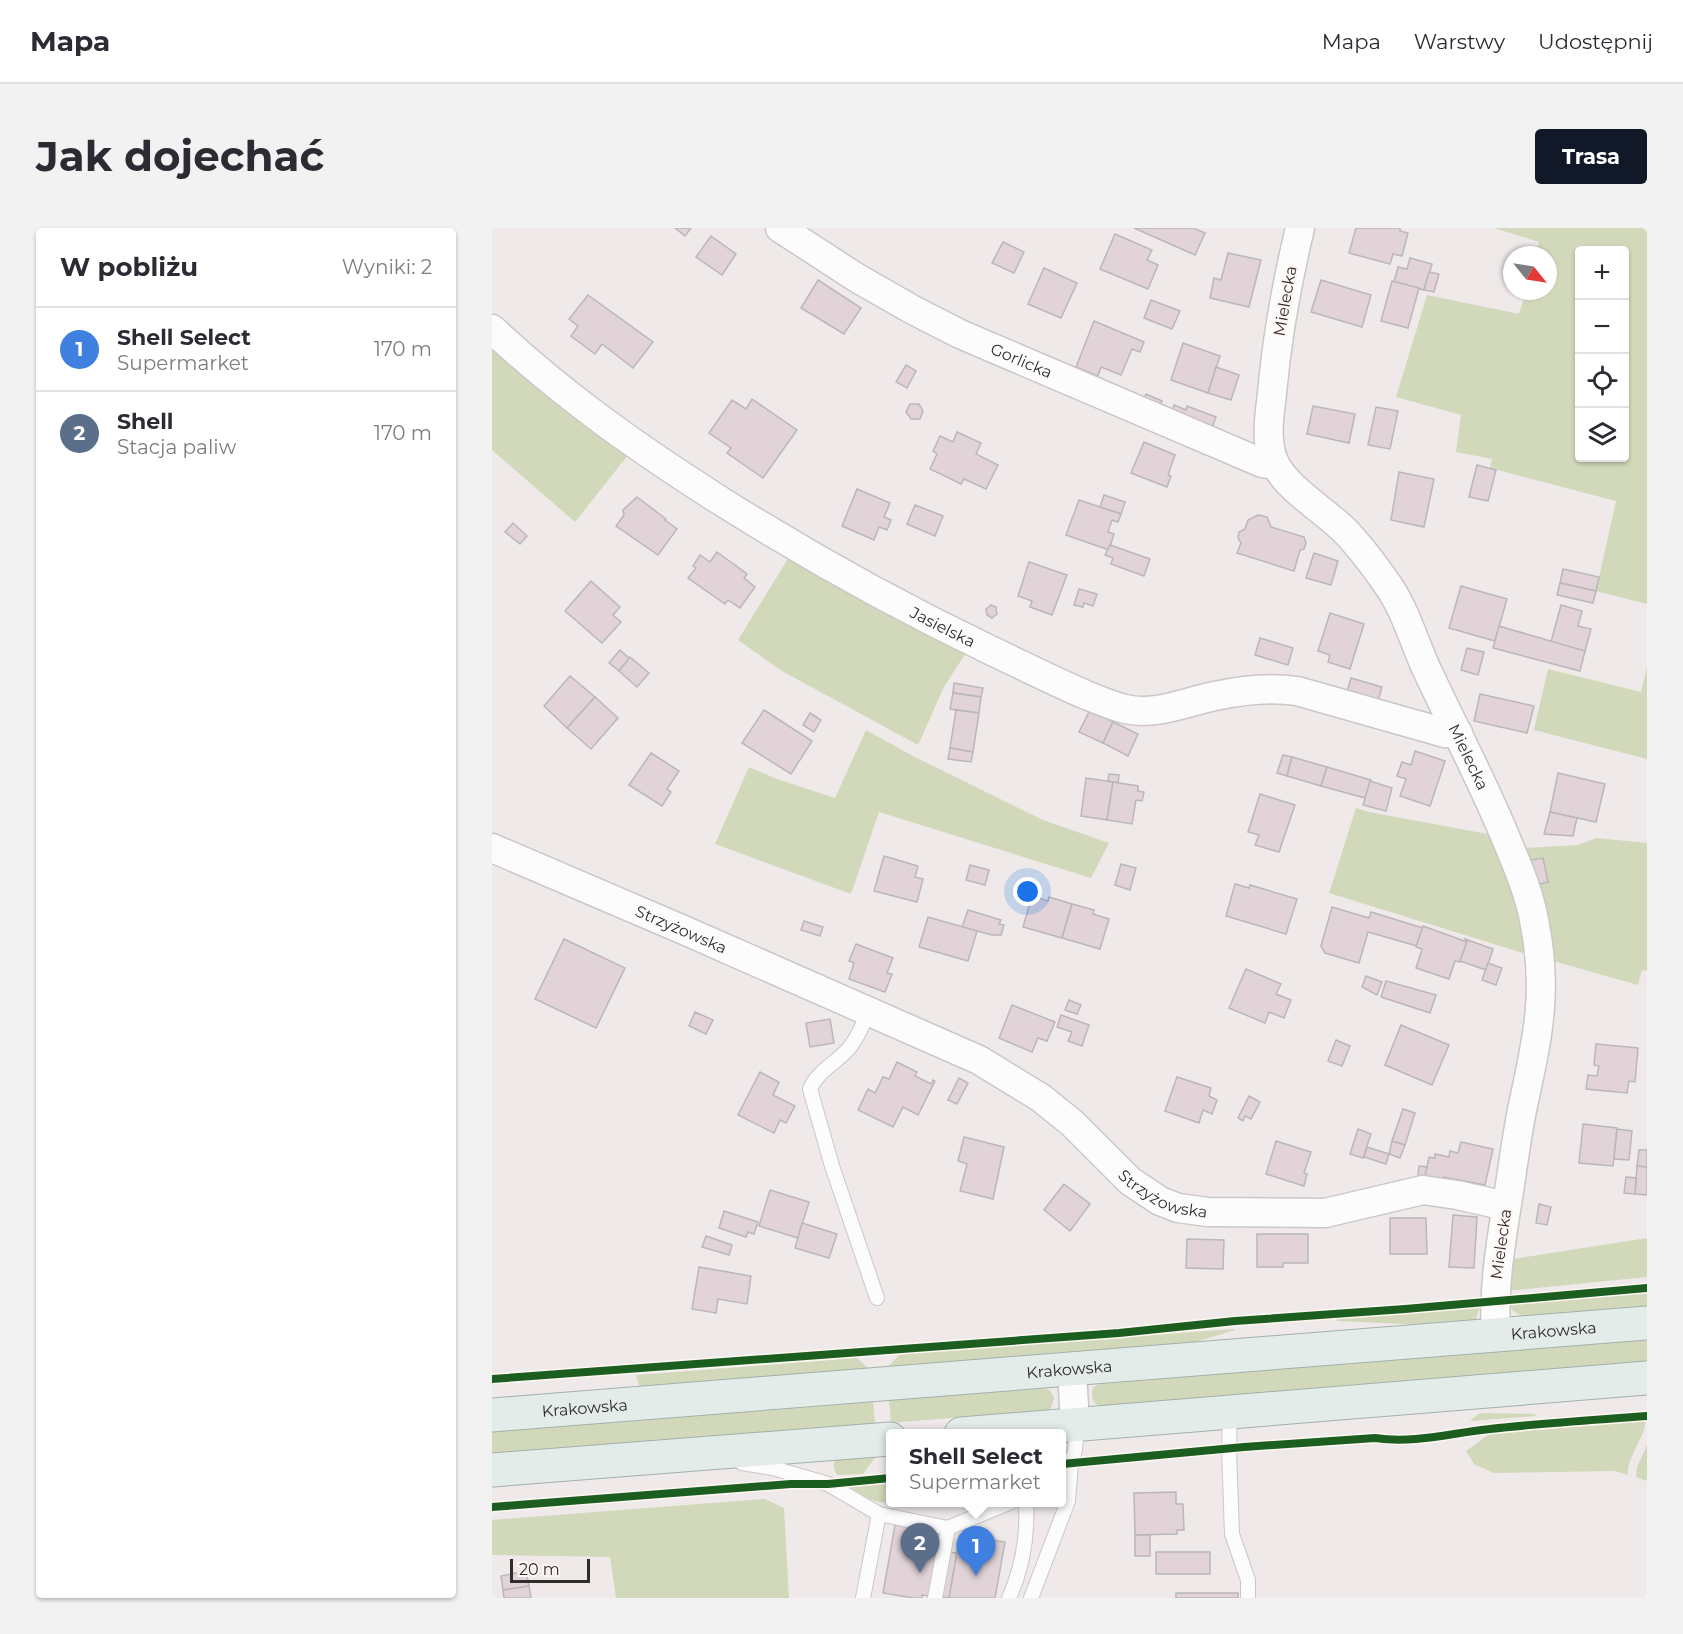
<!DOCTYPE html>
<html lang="pl">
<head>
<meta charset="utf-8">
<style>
	:root { --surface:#fff; --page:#f2f2f3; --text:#2b2b33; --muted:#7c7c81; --line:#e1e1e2; --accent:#111827 }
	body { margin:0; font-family:Montserrat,sans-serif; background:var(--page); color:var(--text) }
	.controls { position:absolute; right:18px; top:18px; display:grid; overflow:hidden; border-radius:6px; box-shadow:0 2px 4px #0004 }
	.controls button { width:54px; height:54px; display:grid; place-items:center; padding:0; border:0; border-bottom:2px solid var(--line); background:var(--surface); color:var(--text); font:30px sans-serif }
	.compass { position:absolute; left:1011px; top:18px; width:54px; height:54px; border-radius:50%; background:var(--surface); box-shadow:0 2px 4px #0004; rotate:120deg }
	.scale { position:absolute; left:18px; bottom:15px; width:80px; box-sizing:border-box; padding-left:6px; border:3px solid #302c2b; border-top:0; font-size:16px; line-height:21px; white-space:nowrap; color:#302c2b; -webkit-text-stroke:4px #fef7f4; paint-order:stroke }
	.you { position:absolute; left:536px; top:664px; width:21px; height:21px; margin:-15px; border:4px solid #fff; border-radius:50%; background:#1a73e8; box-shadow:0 0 0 9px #1a73e833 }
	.badge { display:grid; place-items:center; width:39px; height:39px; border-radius:50%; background:var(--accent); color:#fff; font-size:20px; font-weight:700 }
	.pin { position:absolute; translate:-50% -50px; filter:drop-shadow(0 2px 3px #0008) }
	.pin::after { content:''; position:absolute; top:32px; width:21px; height:18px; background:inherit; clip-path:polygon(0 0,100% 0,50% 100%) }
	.popup { position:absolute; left:394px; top:1201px; width:180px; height:78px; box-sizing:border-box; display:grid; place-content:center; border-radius:6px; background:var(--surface); filter:drop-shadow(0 2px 4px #0005); font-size:20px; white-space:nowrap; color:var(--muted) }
	.popup b { font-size:22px; color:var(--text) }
	.popup::after { content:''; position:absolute; left:50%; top:100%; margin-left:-12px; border:12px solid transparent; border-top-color:var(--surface) }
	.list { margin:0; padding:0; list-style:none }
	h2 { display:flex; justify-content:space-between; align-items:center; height:78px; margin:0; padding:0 24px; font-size:26px }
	h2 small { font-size:20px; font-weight:400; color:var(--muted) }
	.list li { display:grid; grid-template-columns:39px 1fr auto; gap:18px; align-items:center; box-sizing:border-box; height:84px; padding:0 24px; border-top:2px solid var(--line) }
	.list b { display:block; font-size:22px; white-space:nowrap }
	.list p { margin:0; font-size:20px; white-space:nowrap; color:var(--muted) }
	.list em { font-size:20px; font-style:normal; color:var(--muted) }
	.icon { flex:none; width:33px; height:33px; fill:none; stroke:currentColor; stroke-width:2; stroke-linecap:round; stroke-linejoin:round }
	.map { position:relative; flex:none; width:1155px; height:1370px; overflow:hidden; border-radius:6px }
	header { display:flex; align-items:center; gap:36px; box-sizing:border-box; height:84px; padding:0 30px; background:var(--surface); border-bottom:2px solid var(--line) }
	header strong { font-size:28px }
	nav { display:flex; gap:33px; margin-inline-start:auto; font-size:21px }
	.intro { display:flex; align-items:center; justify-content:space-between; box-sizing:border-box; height:144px; padding:0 36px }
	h1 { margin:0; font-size:42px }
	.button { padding:15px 27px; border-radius:6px; background:var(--accent); color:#fff; font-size:21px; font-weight:700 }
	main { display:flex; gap:36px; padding:0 36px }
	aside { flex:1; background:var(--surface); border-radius:6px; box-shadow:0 2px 4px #0004 }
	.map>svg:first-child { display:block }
	.green { fill:#d1d9ba; fill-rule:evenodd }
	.building { fill:#e1d3d8; stroke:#bbb7b8; stroke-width:1.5 }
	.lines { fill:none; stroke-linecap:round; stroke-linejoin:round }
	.service-casing { stroke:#cbc7c6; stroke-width:16 }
	.minor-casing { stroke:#cbc7c6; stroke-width:31 }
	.primary-casing { stroke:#a4b0ab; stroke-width:35 }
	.service { stroke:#fdfcfc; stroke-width:14 }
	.minor { stroke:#fdfcfc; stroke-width:28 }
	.primary { stroke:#e3ece8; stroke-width:33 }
	.cycleway-casing { stroke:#fef7f4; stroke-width:11 }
	.cycleway { stroke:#1b5e20; stroke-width:8 }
	.labels { text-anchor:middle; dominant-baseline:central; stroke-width:4.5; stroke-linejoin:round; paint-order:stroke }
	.street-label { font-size:16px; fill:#302c2b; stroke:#fef7f4 }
</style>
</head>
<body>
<header>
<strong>Mapa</strong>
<nav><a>Mapa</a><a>Warstwy</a><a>Udostępnij</a></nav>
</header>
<div class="intro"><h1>Jak dojechać</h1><a class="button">Trasa</a></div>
<main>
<aside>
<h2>W pobliżu<small>Wyniki: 2</small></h2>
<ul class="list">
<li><span class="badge" style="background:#3f7fe0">1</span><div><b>Shell Select</b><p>Supermarket</p></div><em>170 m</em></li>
<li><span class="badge" style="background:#5c6f8a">2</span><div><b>Shell</b><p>Stacja paliw</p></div><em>170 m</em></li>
</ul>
</aside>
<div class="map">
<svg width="1155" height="1370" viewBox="0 0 1155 1370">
	<rect width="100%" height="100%" fill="#efeae9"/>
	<!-- green -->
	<g class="green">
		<path d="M1002,0H1155V376L1104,363L1124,273L998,240L1000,231L964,224L969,187L904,169L935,67L1027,86L1034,63H1056V27H1044L1047,14ZM1088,22H1132V230H1088Z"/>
		<polygon points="0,109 140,222 83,294 0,222"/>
		<polygon points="300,324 477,420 452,459 426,517 290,443 246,412"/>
		<polygon points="1155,439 1155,531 1042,502 1056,441 1149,464"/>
		<polygon points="374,502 421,528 551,592 617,615 599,650 387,584 359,666 223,616 257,539 285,551 343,570"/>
		<polygon points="864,580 877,584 1001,607 1031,686 1037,727 837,665"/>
		<polygon points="1105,610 1155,615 1155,743 1150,742 1146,757 1061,733 1030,620 1086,617"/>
		<polygon points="1155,1010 1155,1049 1014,1063 1015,1032"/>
		<polygon points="1155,1065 1155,1079 1031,1089 1021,1083 1016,1076"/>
		<polygon points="988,1079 984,1091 978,1094 933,1097 845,1093 844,1091"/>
		<polygon points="742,1101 743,1102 697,1116 395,1140 408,1126"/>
		<path d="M1155,1110V1134L608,1179L602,1174C598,1167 599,1158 608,1156Z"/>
		<polygon points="365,1130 378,1142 148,1160 144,1147"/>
		<polygon points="550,1160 558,1162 562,1170 559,1180 556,1182 399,1195 397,1172"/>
		<polygon points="381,1174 383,1196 0,1226 0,1204"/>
		<polygon points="988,1185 1043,1186 1044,1188 978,1193"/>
		<path d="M1153,1193C1155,1207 1135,1227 1136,1247L1123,1243L1002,1245L982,1236L974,1223L996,1207L1001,1206Z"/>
		<polygon points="1155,1217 1155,1253 1144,1249 1145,1239"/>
		<polygon points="385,1227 371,1246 345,1247 342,1241 342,1234 346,1230"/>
		<path d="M398,1256V1274L463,1275C448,1279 399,1277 383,1273C374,1270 367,1265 359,1259Z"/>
		<polygon points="273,1271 292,1280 297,1370 124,1370 118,1329 0,1327 0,1292"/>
	</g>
	<!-- building -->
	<g class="building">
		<polygon points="183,0 199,0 193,8"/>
		<polygon points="642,0 701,0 713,5 703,27"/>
		<polygon points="864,0 908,0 908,3 916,5 910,28 901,26 898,36 857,25"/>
		<polygon points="623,6 660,22 655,32 666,37 656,61 608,41"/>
		<polygon points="219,8 244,26 230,47 204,29"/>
		<polygon points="511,14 532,24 522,45 500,35"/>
		<polygon points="736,25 769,32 757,79 718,70 722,50 729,52"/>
		<polygon points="918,30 940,36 932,62 902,54 906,39 915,41"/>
		<polygon points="552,40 585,55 569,90 536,76"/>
		<polygon points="937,44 947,46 942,64 932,62"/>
		<polygon points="326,52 369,80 352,106 309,80"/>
		<polygon points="829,52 879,67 870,99 819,84"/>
		<polygon points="900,53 927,60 916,100 889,93"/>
		<polygon points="96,67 161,114 141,140 110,116 103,126 79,108 86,98 77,91"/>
		<polygon points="659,72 688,83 680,101 652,90"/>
		<polygon points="602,93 652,114 648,124 640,121 629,147 609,139 606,148 584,139"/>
		<polygon points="691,115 728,128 716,165 679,152"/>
		<polygon points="414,137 424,143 415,160 404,154"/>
		<polygon points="724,139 747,147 739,172 716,165"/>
		<polygon points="654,166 670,173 666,184 649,177"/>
		<polygon points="260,171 305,202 271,250 235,225 239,220 217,205 240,172 254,181"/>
		<polygon points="418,176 427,176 431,183 428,191 419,191 414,184"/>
		<polygon points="682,177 694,182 695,178 724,189 718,205 678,190"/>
		<polygon points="821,178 863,186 857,215 815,206"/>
		<polygon points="884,179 906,183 898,221 876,217"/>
		<polygon points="465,204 489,215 484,226 506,237 494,261 472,251 469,256 438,241 445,226 441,223 448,208 461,214"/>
		<polygon points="652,214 683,227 676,247 679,248 675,259 639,245"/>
		<polygon points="985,237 1004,242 996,273 977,269"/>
		<polygon points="907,244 942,251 932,299 899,292"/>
		<polygon points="365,261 398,275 392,289 399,292 395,302 387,299 382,312 350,298"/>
		<polygon points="612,267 633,274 629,286 608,279"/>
		<polygon points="145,269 174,291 173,292 185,301 166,327 124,298 132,287 131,282"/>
		<polygon points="587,272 629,286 626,294 620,292 616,304 622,306 617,322 574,307"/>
		<polygon points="423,277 451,288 443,308 415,296"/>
		<polygon points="766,287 775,289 779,299 812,309 814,315 812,321 808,322 802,343 745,325 749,315 746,310 747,304 753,301 756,292"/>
		<polygon points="21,295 35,308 28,316 13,304"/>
		<polygon points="618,317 658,331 652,348 619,336 621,330 613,327"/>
		<polygon points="225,324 255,346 252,350 263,359 248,380 236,372 233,376 196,350 204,340 201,338 208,327 218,334"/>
		<polygon points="822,325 846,333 839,357 814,350"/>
		<polygon points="537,334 575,347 560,387 538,379 540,373 526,368"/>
		<polygon points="1071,341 1107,349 1104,363 1068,355"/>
		<polygon points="99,353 128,379 121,387 129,394 110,415 73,383"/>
		<polygon points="1068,355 1104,363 1101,375 1065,367"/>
		<polygon points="969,358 1015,371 1003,413 957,400"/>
		<polygon points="587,361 605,366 601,378 592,375 591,379 582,377"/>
		<polygon points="499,377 504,379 505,386 500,390 495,387 494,381"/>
		<polygon points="1069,377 1090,383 1086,398 1099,401 1093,423 1059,414"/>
		<polygon points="838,385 872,396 858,441 836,434 838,427 826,423"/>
		<polygon points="1007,398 1093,423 1088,443 1001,420"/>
		<polygon points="768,410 801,420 796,437 763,427"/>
		<polygon points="975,420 992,424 986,447 969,442"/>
		<polygon points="128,422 138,431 127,443 117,435"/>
		<polygon points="138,429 157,445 145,459 127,443"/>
		<polygon points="78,448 103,469 75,500 52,478"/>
		<polygon points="859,450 890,459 885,476 854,467"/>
		<polygon points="462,455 491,460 489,469 461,465"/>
		<polygon points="461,465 489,469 487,485 458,481"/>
		<polygon points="988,466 1042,478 1035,505 982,493"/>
		<polygon points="103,469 126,490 99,521 75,500"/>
		<polygon points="272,482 320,513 299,546 250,515"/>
		<polygon points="464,482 487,485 481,524 458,520"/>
		<polygon points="598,482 621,494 611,515 587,504"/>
		<polygon points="318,485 329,492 322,504 311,497"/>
		<polygon points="621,494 646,506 636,528 611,515"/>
		<polygon points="458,520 481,524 479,534 456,531"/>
		<polygon points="923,523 953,533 938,578 908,568 914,551 905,548 910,534 919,537"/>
		<polygon points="159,525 187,543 175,561 179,564 170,578 137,557"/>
		<polygon points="791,527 800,529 795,548 785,545"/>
		<polygon points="800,529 835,539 829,558 795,548"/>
		<polygon points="835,539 879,552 873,570 829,558"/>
		<polygon points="1066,545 1113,556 1104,594 1058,584"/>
		<polygon points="617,546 627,547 626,555 616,553"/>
		<polygon points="594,550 621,554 615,592 589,588"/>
		<polygon points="878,553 900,560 894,583 871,577"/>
		<polygon points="621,554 646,558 646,563 652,564 650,573 644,572 640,596 615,592"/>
		<polygon points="768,566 803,577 787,624 763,617 767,607 756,604"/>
		<polygon points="1058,584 1085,590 1081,608 1052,606"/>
		<polygon points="392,628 426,638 423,649 431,651 425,674 382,663"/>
		<polygon points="1051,630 1056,654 1045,657 1039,632"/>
		<polygon points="629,636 644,640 638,662 623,657"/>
		<polygon points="478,637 497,642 493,657 474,652"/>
		<polygon points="743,656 757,660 758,657 805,671 794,706 734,688"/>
		<polygon points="540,668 556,673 557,669 580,676 570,710 531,699"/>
		<polygon points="580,676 602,682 601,686 617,691 608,721 570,710"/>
		<polygon points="840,679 877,690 879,684 931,700 925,718 876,704 867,735 833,725 829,718"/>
		<polygon points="476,682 509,692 507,696 512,697 509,707 500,707 470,699"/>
		<polygon points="436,689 485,703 476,733 427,719"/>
		<polygon points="312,693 331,699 328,708 309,702"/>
		<polygon points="931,698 975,714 968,734 963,733 957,751 924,740 930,721 924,719"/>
		<polygon points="72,711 133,740 104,800 43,771"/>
		<polygon points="973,711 1001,721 994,742 968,733 975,714"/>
		<polygon points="364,716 401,730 395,745 400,746 393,764 357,751 362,735 357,733"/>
		<polygon points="996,735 1010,740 1004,757 990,752"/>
		<polygon points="754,741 789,756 784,766 799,772 792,790 777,784 773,795 737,780"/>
		<polygon points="874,748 890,754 885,767 870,759"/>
		<polygon points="894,753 944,767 938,785 889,769"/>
		<polygon points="577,772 589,777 585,786 573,782"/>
		<polygon points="520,777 563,794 555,813 546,810 540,824 507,810"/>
		<polygon points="203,784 221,792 214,806 197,798"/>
		<polygon points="569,787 597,797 590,818 576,813 580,804 565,799"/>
		<polygon points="338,791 342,815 318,819 314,795"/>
		<polygon points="909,797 957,817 940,857 893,837"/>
		<polygon points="844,812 858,818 850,838 836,833"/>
		<polygon points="1104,816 1146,820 1143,854 1137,853 1135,865 1094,861 1096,847 1105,848 1107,838 1102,837"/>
		<polygon points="405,834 425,844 423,848 439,856 441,852 443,853 426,887 411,879 401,899 366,882 376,861 383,865 391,849 397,851"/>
		<polygon points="268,844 287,854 281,867 303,878 294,895 288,892 282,905 246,887"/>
		<polygon points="685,849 719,860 717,868 725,872 720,886 711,882 707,895 673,883"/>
		<polygon points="467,850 476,855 465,876 456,872"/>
		<polygon points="757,868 768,874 759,891 753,888 751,893 746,890"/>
		<polygon points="911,881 923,885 913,917 900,913"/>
		<polygon points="1091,896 1125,900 1121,938 1087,935"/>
		<polygon points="866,901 879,906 871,930 858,926"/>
		<polygon points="1125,901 1140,903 1137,932 1122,931"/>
		<polygon points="472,909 512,919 501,971 468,963 475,936 466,933"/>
		<polygon points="784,913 819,924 812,945 815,946 812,958 774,946"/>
		<polygon points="900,913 913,917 908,930 897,926"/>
		<polygon points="969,914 1001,921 993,957 952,949 951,952 933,948 937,929 943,930 943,926 957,929 958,923 966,925"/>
		<polygon points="875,919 897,926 894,936 872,929"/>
		<polygon points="1147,922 1155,922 1155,939 1145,938"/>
		<polygon points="927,938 935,939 933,948 926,947"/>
		<polygon points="1145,938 1155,939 1155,967 1143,966"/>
		<polygon points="1134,949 1144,950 1143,966 1132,965"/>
		<polygon points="572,956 598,976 578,1003 552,982"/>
		<polygon points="278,962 317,974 306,1010 267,998"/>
		<polygon points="1047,976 1059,979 1055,997 1044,995"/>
		<polygon points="232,983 266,994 262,1006 256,1004 254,1009 227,1000"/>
		<polygon points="961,987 985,989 982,1040 957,1039"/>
		<polygon points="898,990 934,990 935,1026 898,1026"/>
		<polygon points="310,995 345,1006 337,1030 303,1020"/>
		<polygon points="765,1006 816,1006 816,1035 791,1035 791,1039 765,1039"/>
		<polygon points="214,1008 240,1017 237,1027 210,1019"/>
		<polygon points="695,1011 732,1012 731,1041 694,1040"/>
		<polygon points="207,1039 259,1048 255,1076 226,1071 224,1085 200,1081"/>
		<polygon points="684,1264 684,1276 691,1276 692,1302 685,1302 685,1306 643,1307 642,1265"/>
		<polygon points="405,1286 443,1293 439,1321 465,1325 457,1370 430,1367 430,1370 421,1370 391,1365"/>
		<polygon points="468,1307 513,1314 503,1370 457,1370"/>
		<rect x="643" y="1307" width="15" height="21"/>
		<rect x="664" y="1324" width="54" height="22"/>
		<polygon points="34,1343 37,1358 11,1362 9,1348"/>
		<polygon points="37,1358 39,1370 12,1370 11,1362"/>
		<rect x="684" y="1365" width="62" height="5"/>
	</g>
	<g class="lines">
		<defs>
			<g id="service">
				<path d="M376,785C371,796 366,809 358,819C346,834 325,843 318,861L340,938L385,1070"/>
				<polyline points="738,1185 737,1221 740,1306 756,1352 756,1370"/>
				<polyline points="250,1235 281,1240 336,1256 387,1286 456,1300 519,1274"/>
				<path d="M573,1240C586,1229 584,1212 583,1196"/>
				<polyline points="371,1370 387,1286"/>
				<polyline points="443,1370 456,1300"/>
				<path d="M517,1370C531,1339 536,1308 534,1274"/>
				<polyline points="539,1370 576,1273 579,1235"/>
			</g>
			<g id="minor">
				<path id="s1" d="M288,0L365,50L421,82L468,106L770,235L783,237"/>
				<path id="s2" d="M808,0C795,54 785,110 780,165C778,185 774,205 779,225C786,256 830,280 852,302C867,317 881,336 893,353C912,378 921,411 934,440C961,498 991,554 1015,613C1026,639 1037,665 1042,692C1057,765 1045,812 1030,882C1024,913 1020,945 1015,976C1008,1020 1001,1062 1004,1107"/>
				<path id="s3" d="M0,101C71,168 150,223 232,275C318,329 406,378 498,422C530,437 561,453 594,467C607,472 620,478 633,481C664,488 693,474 723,468C750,462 778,459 805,463L953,505H966"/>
				<path id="s4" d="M0,620L194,703L487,832L549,870L580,895L638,953L668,973L686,980L716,984L833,985L931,962L965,967L1014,978"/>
				<polyline points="580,1142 583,1196"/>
			</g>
			<g id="primary">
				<path id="s5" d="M0,1187L1155,1095"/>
				<polyline points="469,1206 1155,1150"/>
				<polyline points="0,1242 398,1211"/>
			</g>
		</defs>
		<!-- service casing -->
		<use href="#service" class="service-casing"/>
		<!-- minor casing -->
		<use href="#minor" class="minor-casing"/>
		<!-- primary casing -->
		<use href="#primary" class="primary-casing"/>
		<!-- service -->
		<use href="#service" class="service"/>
		<!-- minor -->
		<use href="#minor" class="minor"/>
		<!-- primary -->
		<use href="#primary" class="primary"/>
		<defs>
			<g id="cycleway">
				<polyline points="0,1151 627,1105 743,1093 913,1081 1155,1060"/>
				<path d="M570,1236L752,1219L883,1210C922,1216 959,1205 998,1201C1050,1195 1103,1192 1155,1188"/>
				<polyline points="0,1279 299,1256 336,1256 398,1250"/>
			</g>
		</defs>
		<!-- cycleway casing -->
		<use href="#cycleway" class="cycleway-casing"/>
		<!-- cycleway -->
		<use href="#cycleway" class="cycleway"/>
	</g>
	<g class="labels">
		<!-- street labels -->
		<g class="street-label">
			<text transform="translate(793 73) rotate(-80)">Mielecka</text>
			<text stroke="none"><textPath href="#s1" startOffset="276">Gorlicka</textPath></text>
			<text stroke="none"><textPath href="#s3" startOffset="542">Jasielska</textPath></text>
			<text stroke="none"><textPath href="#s2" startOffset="596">Mielecka</textPath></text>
			<text stroke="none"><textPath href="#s4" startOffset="206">Strzyżowska</textPath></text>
			<text stroke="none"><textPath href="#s4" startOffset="762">Strzyżowska</textPath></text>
			<text transform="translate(1009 1016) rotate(-82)">Mielecka</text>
			<text stroke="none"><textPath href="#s5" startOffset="1065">Krakowska</textPath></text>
			<text stroke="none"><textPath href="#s5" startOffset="579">Krakowska</textPath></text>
			<text stroke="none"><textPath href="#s5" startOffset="93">Krakowska</textPath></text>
		</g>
	</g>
</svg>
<div class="controls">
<button>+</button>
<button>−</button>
<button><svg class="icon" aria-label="locate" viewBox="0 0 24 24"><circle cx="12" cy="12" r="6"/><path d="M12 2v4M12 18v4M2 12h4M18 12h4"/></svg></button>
<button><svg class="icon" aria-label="layers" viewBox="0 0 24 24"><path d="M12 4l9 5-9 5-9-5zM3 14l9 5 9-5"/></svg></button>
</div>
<svg class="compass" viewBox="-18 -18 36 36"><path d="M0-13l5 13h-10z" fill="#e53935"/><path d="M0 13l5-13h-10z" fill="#7c7c81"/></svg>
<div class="scale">20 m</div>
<div class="you"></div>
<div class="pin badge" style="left:484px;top:1348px;background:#3f7fe0">1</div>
<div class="popup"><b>Shell Select</b>Supermarket</div>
<div class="pin badge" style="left:428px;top:1345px;background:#5c6f8a">2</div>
</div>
</main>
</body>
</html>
